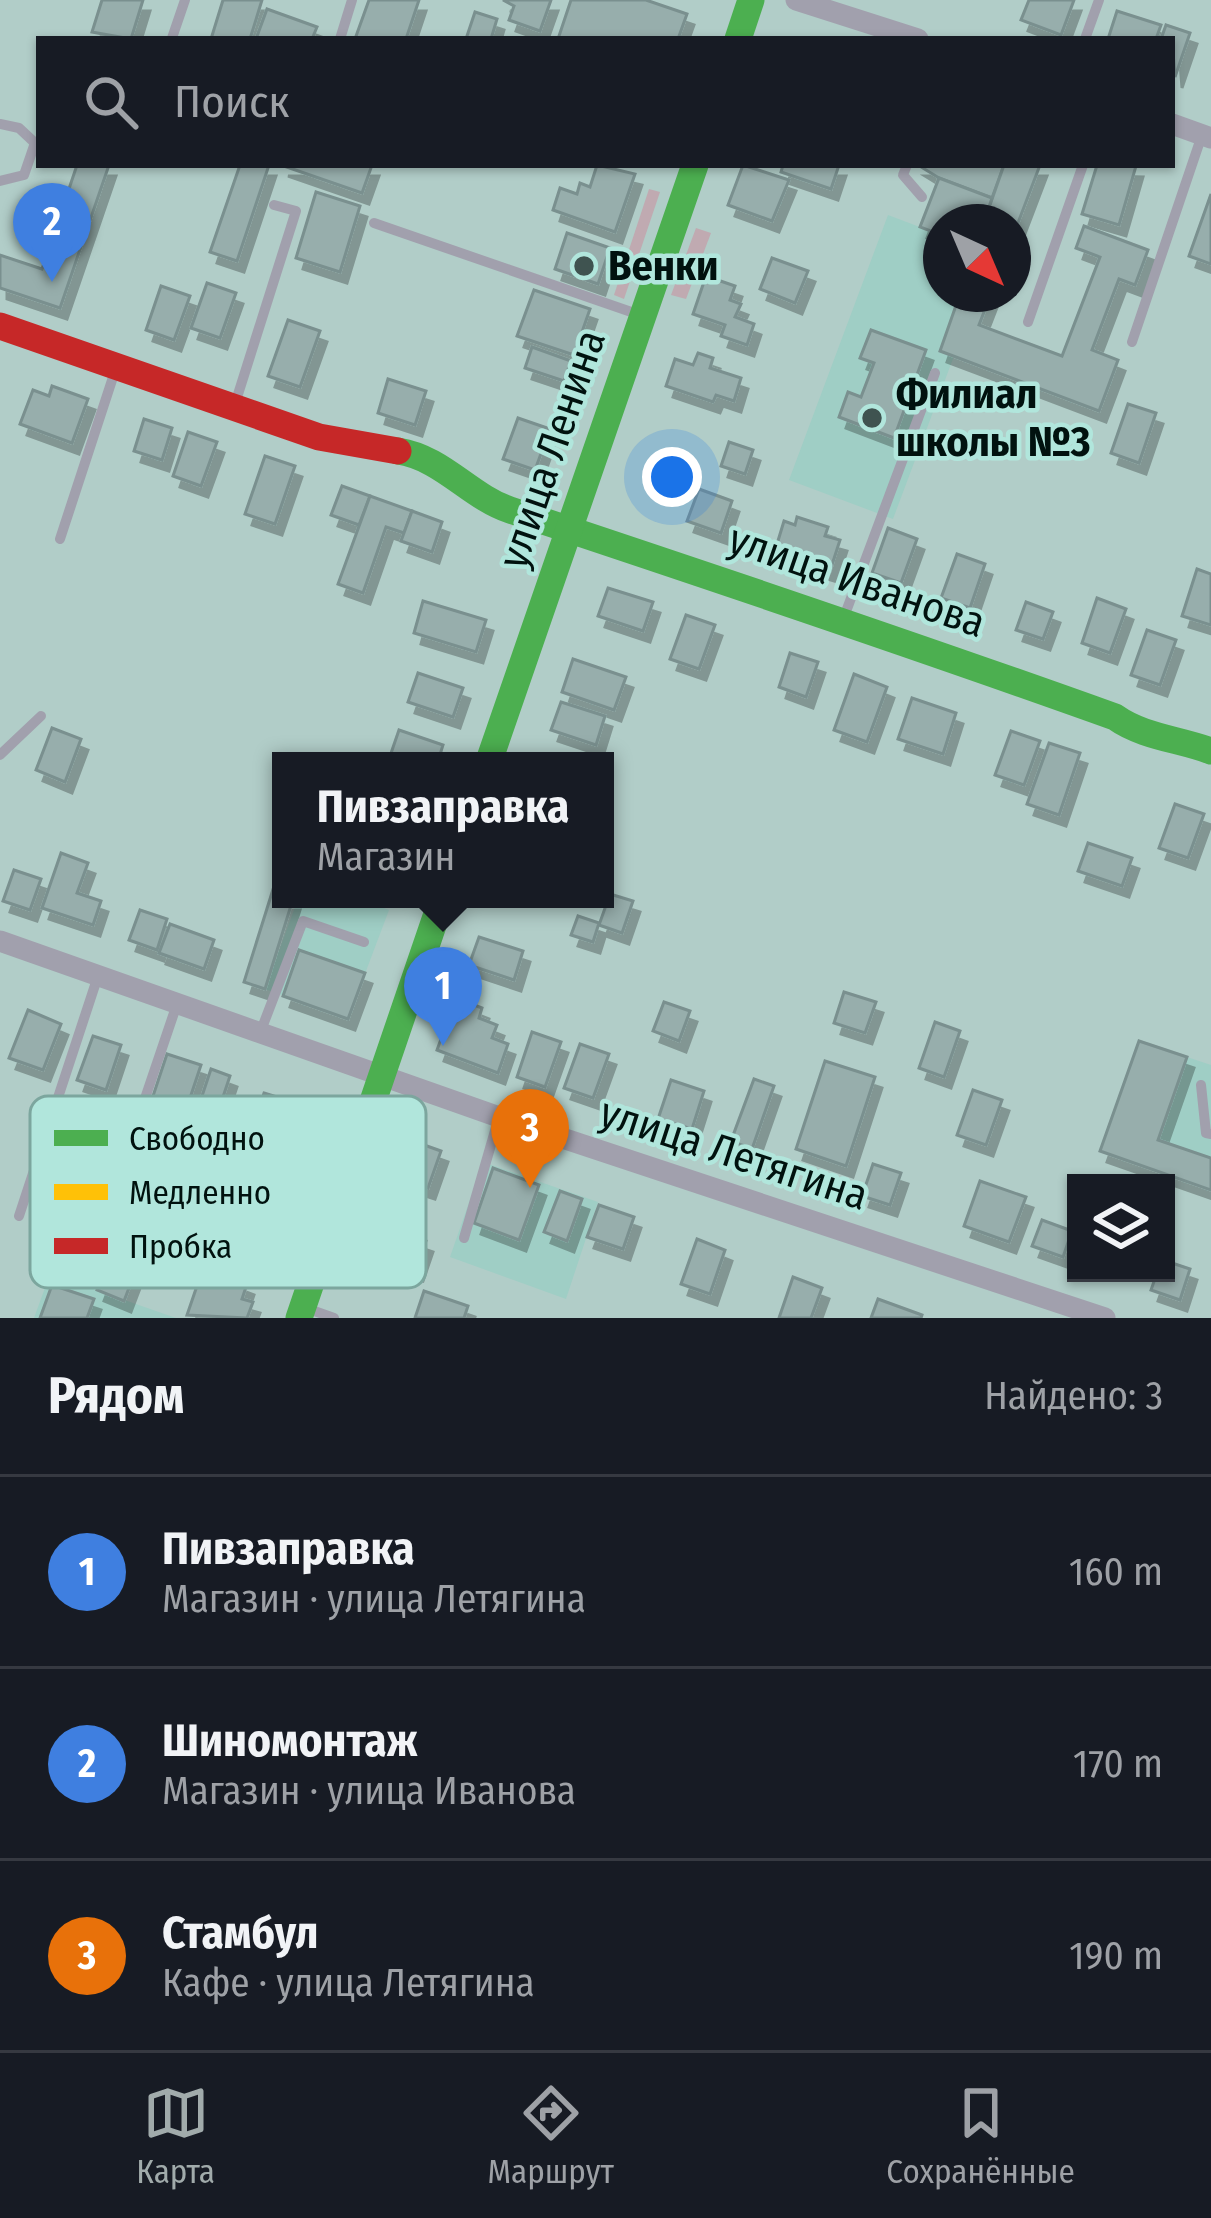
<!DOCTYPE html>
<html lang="ru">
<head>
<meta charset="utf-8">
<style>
	:root { --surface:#171b24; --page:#20242c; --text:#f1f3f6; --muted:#9ea1a6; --line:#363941; --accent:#a1abab }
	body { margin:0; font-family:"Fira Sans Condensed",sans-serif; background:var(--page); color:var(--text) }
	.controls { position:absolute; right:36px; bottom:36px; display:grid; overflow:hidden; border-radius:0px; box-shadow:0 3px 9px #0004 }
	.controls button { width:108px; height:108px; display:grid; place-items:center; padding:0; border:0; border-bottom:3px solid var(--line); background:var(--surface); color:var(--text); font:60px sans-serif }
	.compass { position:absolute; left:923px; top:204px; width:108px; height:108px; border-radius:50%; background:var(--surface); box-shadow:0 3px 9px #0004; rotate:136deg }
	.you { position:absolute; left:672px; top:477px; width:42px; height:42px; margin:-30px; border:9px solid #fff; border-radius:50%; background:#1a73e8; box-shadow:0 0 0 18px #1a73e833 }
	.badge { display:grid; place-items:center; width:78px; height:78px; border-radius:50%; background:var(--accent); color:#fff; font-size:39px; font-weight:700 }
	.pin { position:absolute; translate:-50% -99px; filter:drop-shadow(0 3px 6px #0008) }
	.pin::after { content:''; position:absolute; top:63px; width:42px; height:36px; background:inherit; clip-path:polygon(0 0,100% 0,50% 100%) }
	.popup { position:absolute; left:272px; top:752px; width:342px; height:156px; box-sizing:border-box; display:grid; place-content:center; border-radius:0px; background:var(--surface); filter:drop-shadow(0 3px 9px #0005); font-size:39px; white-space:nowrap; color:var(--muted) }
	.popup b { font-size:45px; color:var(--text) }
	.popup::after { content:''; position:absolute; left:50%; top:100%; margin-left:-24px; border:24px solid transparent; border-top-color:var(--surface) }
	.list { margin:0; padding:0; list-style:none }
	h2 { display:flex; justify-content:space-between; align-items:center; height:156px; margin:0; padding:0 48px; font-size:51px }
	h2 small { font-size:39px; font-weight:400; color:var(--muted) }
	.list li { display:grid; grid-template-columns:78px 1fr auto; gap:36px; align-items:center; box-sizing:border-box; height:192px; padding:0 48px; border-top:3px solid var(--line) }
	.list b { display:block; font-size:45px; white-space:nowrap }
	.list p { margin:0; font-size:39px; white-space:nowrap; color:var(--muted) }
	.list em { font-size:39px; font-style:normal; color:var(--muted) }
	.icon { flex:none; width:66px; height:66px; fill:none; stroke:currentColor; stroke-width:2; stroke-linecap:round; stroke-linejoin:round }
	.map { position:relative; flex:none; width:1211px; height:1318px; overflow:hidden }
	.search { position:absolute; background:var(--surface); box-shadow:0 3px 9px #0004; left:36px; right:36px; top:36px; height:132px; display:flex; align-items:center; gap:30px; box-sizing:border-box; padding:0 42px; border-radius:0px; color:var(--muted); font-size:45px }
	.sheet { height:732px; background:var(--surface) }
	nav { display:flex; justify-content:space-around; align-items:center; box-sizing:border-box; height:168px; border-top:3px solid var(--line); background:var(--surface); font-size:33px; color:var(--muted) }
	nav a { display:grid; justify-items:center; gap:6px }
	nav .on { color:var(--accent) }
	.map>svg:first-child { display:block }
	.built { fill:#9fcec5 }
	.green { fill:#c0aab1 }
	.building { fill:#97aeac; stroke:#7a908f; stroke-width:3; filter:url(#shadow) }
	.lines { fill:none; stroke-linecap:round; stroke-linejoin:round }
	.lane { stroke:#a1a0ad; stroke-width:10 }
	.street { stroke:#a1a0ad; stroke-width:21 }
	.fast { stroke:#4caf50; stroke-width:27 }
	.jam { stroke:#c62828; stroke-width:27 }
	.poi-dot { fill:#3f5350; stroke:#b1e6dc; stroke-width:4.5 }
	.labels { text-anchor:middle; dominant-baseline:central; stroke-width:9; stroke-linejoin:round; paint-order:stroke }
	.poi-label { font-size:42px; font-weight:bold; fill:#01120f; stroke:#b1e6dc; text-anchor:start }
	.street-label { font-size:42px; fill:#01120f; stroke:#b1e6dc }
	.key { fill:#b1e6dc; stroke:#7ca69e; stroke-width:3 }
	.key-label { font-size:33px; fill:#01120f }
</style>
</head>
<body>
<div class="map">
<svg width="1211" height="1318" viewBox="0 0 1211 1318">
	<defs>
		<filter id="shadow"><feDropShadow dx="7" dy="11" stdDeviation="0" flood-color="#0004"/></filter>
	</defs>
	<rect width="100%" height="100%" fill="#b1cdc8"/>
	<!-- built -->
	<g class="built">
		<polygon points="888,215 941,235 941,294 960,294 941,351 954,356 893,519 789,480"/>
		<polygon points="298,899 359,899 389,910 348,1019 265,989"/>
		<polygon points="1139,1041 1211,1065 1211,1190 1100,1151"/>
		<polygon points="483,1162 598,1202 566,1299 450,1257"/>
		<polygon points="50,1274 176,1318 34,1318"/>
	</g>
	<!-- green -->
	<g class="green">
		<polygon points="649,189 660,192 624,299 614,295"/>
		<polygon points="696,228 711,233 686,299 671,295"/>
	</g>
	<!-- building -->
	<g class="building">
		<polygon points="102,0 143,0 131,39 92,32"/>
		<polygon points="223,0 262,0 250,39 211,39"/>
		<polygon points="369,0 419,0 406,39 355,39"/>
		<polygon points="503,0 551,0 540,31 509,20 514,6"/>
		<polygon points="571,0 646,0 687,14 678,39 558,39"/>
		<polygon points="1029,0 1074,0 1061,35 1021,20"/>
		<polygon points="267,9 317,27 312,39 256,39"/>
		<polygon points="1117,11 1161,25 1156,39 1108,39"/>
		<polygon points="475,12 497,19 491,39 466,39"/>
		<polygon points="1166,25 1190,33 1175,77 1172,39 1161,39"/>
		<polygon points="77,165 109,165 60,308 0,288 0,255 42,269"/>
		<polygon points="240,165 269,165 237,261 210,252"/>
		<polygon points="281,165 372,165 362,193"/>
		<polygon points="597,165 635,174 615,232 553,210 560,188 577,194 580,183 590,187"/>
		<polygon points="743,165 789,180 772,221 728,205"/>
		<polygon points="783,165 839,165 831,189 781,172"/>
		<polygon points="918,165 1004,165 992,198 939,178"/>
		<polygon points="1004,165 1040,165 1013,236 1013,222 984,222"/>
		<polygon points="1097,165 1136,166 1119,225 1082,214"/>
		<polygon points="939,178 992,198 984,222 941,222 941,235 920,227"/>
		<polygon points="316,192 360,206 340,272 296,258"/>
		<polygon points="1211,194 1211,264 1189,256"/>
		<polygon points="1084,226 1148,250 1135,285 1119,279 1092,350 1118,360 1099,411 940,351 960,294 991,294 979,325 1062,356 1100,257 1076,248"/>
		<polygon points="567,233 610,248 598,284 555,269"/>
		<polygon points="772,258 808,271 795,303 760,289"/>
		<polygon points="706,276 735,286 730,300 741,304 735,317 754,324 747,345 721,336 725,325 693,314"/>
		<polygon points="207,283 236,293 220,338 191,328"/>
		<polygon points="161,286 190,296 174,340 146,330"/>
		<polygon points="534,290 590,309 574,355 517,336"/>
		<polygon points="288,320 320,331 300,387 268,376"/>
		<polygon points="871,330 926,350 894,438 839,417 848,392 861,397 874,363 860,358"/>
		<polygon points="532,347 571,361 564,381 525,368"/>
		<polygon points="698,353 713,358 710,368 741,378 734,401 716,395 713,402 666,386 675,359 693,365"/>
		<polygon points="388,379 426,391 415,425 378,413"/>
		<polygon points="52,386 88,399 72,443 20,424 33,390 49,396"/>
		<polygon points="1128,404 1156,413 1139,463 1111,453"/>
		<polygon points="518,418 550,429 535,470 503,459"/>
		<polygon points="144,419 172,428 162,460 134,451"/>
		<polygon points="188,432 217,442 201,486 173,476"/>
		<polygon points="729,442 753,450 745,474 721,466"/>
		<polygon points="265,456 295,466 275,524 245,514"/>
		<polygon points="342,486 370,496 359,525 331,515"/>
		<polygon points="699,489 732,501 721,533 687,521"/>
		<polygon points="370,496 412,511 404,533 386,527 363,593 338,584"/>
		<polygon points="412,511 442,522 432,552 401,541"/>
		<polygon points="797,517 828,527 825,536 840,540 830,571 774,554 784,521 795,525"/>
		<polygon points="888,528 917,539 901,583 872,573"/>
		<polygon points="957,554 985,564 970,608 941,598"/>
		<polygon points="1197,569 1211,574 1211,625 1182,616"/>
		<polygon points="608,588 653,602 643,631 598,616"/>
		<polygon points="1097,598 1126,609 1110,653 1082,643"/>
		<polygon points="423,601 486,620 476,652 414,633"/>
		<polygon points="1026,602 1053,612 1043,639 1016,630"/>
		<polygon points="686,615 715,625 699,669 670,659"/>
		<polygon points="1147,630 1176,640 1160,685 1131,675"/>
		<polygon points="790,653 818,662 806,697 779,687"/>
		<polygon points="573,659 626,677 614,710 562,692"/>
		<polygon points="418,673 463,688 453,717 408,702"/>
		<polygon points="854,674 887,687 867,742 834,730"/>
		<polygon points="912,698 956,713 943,754 898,739"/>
		<polygon points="561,702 605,716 596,745 551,730"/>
		<polygon points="52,728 81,739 65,782 36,770"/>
		<polygon points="399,730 443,745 438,761 389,759"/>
		<polygon points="1011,731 1040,741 1024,785 995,775"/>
		<polygon points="1049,743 1080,753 1059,815 1027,804"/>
		<polygon points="1175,804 1204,814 1188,858 1159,848"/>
		<polygon points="1088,843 1132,858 1122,886 1078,871"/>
		<polygon points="61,853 88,863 77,893 101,901 93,925 42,908"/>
		<polygon points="14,870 41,879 30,910 3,901"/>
		<polygon points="275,883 281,885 281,899 293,899 265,989 244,982"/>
		<polygon points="610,894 633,901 622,933 599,925"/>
		<polygon points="140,910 167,919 157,950 129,940"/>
		<polygon points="578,916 599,923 593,942 571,935"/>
		<polygon points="170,924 214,940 204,969 159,953"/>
		<polygon points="479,937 523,951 514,980 469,965"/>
		<polygon points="299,950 365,973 348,1019 283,996"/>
		<polygon points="844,992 876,1002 865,1033 834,1023"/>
		<polygon points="456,998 482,1008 479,1018 497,1025 492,1038 508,1044 498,1073 437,1050"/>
		<polygon points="664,1002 690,1011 679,1041 653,1031"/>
		<polygon points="28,1010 61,1024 43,1070 9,1058"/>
		<polygon points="935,1022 960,1031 944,1077 919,1068"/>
		<polygon points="532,1032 561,1042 545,1087 517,1077"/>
		<polygon points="93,1036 121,1045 106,1090 77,1080"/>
		<polygon points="1139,1041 1187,1057 1158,1140 1211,1158 1211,1190 1100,1151"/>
		<polygon points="580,1044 609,1054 593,1098 564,1088"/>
		<polygon points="167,1054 201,1065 187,1107 153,1096"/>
		<polygon points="825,1061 875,1077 846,1166 796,1149"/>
		<polygon points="211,1069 230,1076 220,1106 201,1099"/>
		<polygon points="754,1079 774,1086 752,1149 731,1141"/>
		<polygon points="671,1080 704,1091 692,1129 658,1119"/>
		<polygon points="973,1090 1002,1100 986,1145 957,1135"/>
		<polygon points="264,1093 316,1109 301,1155 249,1139"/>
		<polygon points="103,1129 157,1147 148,1174 94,1157"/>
		<polygon points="410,1140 441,1151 428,1188 397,1178"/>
		<polygon points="873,1164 901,1173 890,1205 862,1196"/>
		<polygon points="493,1168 539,1185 519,1240 474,1223"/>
		<polygon points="241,1176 289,1193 276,1229 228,1212"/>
		<polygon points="980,1181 1026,1197 1009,1242 964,1226"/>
		<polygon points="560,1191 582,1199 567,1241 544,1232"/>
		<polygon points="599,1205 634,1217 623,1249 587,1237"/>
		<polygon points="1042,1220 1072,1231 1063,1257 1032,1246"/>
		<polygon points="381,1226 426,1241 416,1270 371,1255"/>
		<polygon points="697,1239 725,1250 710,1294 681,1284"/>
		<polygon points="113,1249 140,1259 124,1301 97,1290"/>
		<polygon points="1166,1261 1190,1269 1180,1300 1151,1290 1157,1273 1166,1273"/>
		<polygon points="215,1272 247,1284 242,1299 253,1302 247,1318 187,1315 198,1283 210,1287"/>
		<polygon points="793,1277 822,1288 811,1318 779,1318"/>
		<polygon points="52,1285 94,1299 87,1318 40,1318"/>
		<polygon points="424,1291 468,1306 464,1318 415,1318"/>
		<polygon points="878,1299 922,1315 921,1318 871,1318"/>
	</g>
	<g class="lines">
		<!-- lane -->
		<g class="lane">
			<polyline points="172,38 185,0"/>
			<polyline points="340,39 352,0"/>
			<polyline points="1085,39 1099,0"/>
			<polyline points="0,124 19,128 35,143 24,175 0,181"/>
			<polyline points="907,165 903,175 922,197"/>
			<polyline points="374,223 640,315"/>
			<polyline points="1028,322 1083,165"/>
			<polyline points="1132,342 1202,135"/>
			<polyline points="234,407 296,211 274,205"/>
			<polyline points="60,539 115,371"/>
			<polyline points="844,617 935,373"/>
			<polyline points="0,755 41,716"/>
			<polyline points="260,1033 303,921 364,942"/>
			<polyline points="1201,1085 1206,1133 1211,1134"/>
			<polyline points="176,1133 138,1119 177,1004"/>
			<polyline points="352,1174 389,1187"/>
			<polyline points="19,1216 98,976"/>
			<polyline points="464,1238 499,1117"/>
			<polyline points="303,1307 334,1318"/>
		</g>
		<!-- street -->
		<g class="street">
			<polyline points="796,0 918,39"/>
			<polyline points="1172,124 1211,138"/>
			<polyline points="0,941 499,1117 1105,1318"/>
		</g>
		<!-- fast -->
		<g class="fast">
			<polyline points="738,39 751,0"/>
			<path d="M398,451C443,458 469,496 510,510C712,577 914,645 1115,717C1143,737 1179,739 1211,751"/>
			<polyline points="489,761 695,165"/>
			<polyline points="299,1318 442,899"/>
		</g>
		<!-- jam -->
		<polyline class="jam" points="0,326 319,437 398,451"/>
	</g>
	<!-- markers -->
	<g class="poi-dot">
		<circle cx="584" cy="266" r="12"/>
		<circle cx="872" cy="418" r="12"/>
	</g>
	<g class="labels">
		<!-- poi labels -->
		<g class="poi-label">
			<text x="608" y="266">Венки</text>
			<text x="896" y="394">Филиал<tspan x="896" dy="48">школы №3</tspan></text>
		</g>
		<!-- street labels -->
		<g class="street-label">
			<text transform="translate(552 449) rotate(-71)">улица Ленина</text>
			<text transform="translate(857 581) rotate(19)">улица Иванова</text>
			<text transform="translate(734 1154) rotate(18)">улица Летягина</text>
		</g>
	</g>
	<!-- legend -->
	<rect x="30" y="1096" width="396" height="192" rx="18" class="key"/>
	<rect x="54" y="1130" width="54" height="16" fill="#4caf50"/>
	<rect x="54" y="1184" width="54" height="16" fill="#ffc107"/>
	<rect x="54" y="1238" width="54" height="16" fill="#c62828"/>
	<g class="key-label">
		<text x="129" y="1150">Свободно</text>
		<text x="129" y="1204">Медленно</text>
		<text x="129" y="1258">Пробка</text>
	</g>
</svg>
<div class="controls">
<button><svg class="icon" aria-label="layers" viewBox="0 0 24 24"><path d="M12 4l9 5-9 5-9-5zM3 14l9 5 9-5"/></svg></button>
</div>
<svg class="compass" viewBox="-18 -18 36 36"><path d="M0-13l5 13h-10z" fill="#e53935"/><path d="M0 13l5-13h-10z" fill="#9ea1a6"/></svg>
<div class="you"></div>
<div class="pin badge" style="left:443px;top:1046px;background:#3f7fe0">1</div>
<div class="popup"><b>Пивзаправка</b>Магазин</div>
<div class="pin badge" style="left:52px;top:282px;background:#3f7fe0">2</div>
<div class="pin badge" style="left:530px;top:1188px;background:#e8710a">3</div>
<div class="search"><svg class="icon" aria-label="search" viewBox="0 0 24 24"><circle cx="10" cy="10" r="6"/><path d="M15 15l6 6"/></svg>Поиск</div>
</div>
<section class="sheet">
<h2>Рядом<small>Найдено: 3</small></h2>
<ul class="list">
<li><span class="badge" style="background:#3f7fe0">1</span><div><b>Пивзаправка</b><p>Магазин · улица Летягина</p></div><em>160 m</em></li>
<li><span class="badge" style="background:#3f7fe0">2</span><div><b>Шиномонтаж</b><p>Магазин · улица Иванова</p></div><em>170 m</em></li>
<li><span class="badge" style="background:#e8710a">3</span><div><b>Стамбул</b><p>Кафе · улица Летягина</p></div><em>190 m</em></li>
</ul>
</section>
<nav>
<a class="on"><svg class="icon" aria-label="map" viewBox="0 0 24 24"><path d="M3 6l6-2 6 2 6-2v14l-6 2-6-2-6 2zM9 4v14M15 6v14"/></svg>Карта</a>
<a><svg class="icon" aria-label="directions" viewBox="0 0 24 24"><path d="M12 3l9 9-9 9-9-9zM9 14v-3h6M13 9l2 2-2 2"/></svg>Маршрут</a>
<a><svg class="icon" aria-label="saved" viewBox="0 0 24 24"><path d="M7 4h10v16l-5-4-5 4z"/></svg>Сохранённые</a>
</nav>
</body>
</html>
